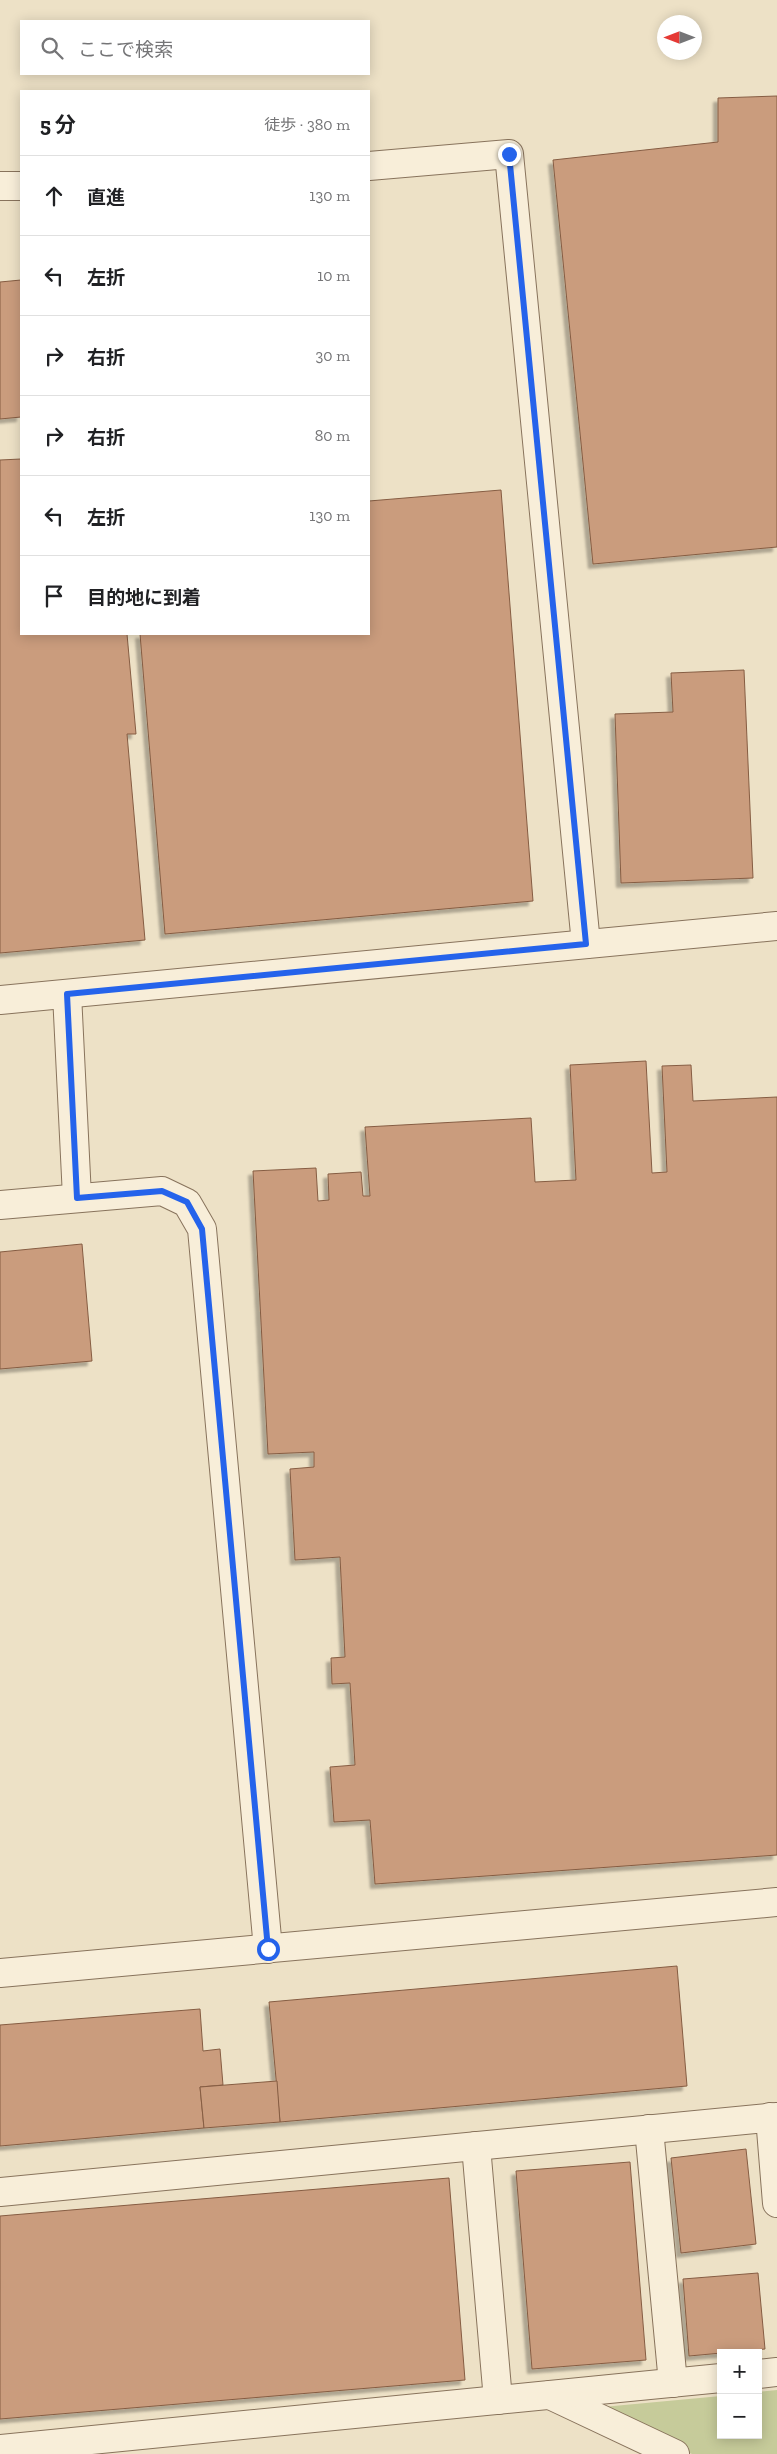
<!DOCTYPE html>
<html lang="ja">
<head>
<meta charset="utf-8">
<style>
	:root { --surface:#fff; --page:#f6f6f6; --text:#202124; --muted:#757577; --line:#e0e0e0 }
	body { margin:0; font-family:"Zilla Slab","Noto Sans JP",serif; background:var(--page); color:var(--text) }
	.controls { position:absolute; right:15px; bottom:15px; display:grid; overflow:hidden; border-radius:0px; box-shadow:0 2px 12px #0003 }
	.controls button { width:45px; height:45px; display:grid; place-items:center; padding:0; border:0; border-bottom:1px solid var(--line); background:var(--surface); color:var(--text); font:25px sans-serif }
	.compass { position:absolute; left:657px; top:15px; width:45px; height:45px; border-radius:50%; background:var(--surface); box-shadow:0 2px 12px #0003; rotate:270deg }
	.stop { position:absolute; width:15px; height:15px; margin:-11px; border:4px solid #2563eb; border-radius:50%; background:#fff }
	.stop.end { background:#2563eb; border-color:#fff; box-shadow:0 1px 5px #0008 }
	.list { margin:0; padding:0; list-style:none }
	h2 { display:flex; justify-content:space-between; align-items:center; height:65px; margin:0; padding:0 20px; font-size:21px }
	h2 small { font-size:16px; font-weight:400; color:var(--muted) }
	.list li { display:grid; grid-template-columns:32px 1fr auto; gap:15px; align-items:center; box-sizing:border-box; height:80px; padding:0 20px; border-top:1px solid var(--line) }
	.list b { display:block; font-size:19px; white-space:nowrap }
	.list em { font-size:16px; font-style:normal; color:var(--muted) }
	.icon { flex:none; width:28px; height:28px; fill:none; stroke:currentColor; stroke-width:2; stroke-linecap:round; stroke-linejoin:round }
	.map { position:relative; flex:none; width:777px; height:2454px; overflow:hidden }
	.search { position:absolute; background:var(--surface); box-shadow:0 2px 12px #0003; left:20px; top:20px; width:350px; height:55px; display:flex; align-items:center; gap:12px; box-sizing:border-box; padding:0 18px; border-radius:0px; color:var(--muted); font-size:19px }
	.panel { position:absolute; background:var(--surface); box-shadow:0 2px 12px #0003; left:20px; top:90px; width:350px; height:545px; border-radius:0px }
	.map>svg:first-child { display:block }
	.green { fill:#c6cb9a }
	.building { fill:#ca9c7d; stroke:#865d43; filter:url(#shadow) }
	.lines { fill:none; stroke-linecap:round; stroke-linejoin:round }
	.minor-casing { stroke:#88735c; stroke-width:30 }
	.minor { stroke:#f8eed9; stroke-width:28 }
	.route { stroke:#2563eb; stroke-width:6 }
</style>
</head>
<body>
<div class="map">
<svg width="777" height="2454" viewBox="0 0 777 2454">
	<defs>
		<filter id="shadow"><feDropShadow dx="-4.5" dy="4.5" stdDeviation="1" flood-color="#0004"/></filter>
	</defs>
	<rect width="100%" height="100%" fill="#ede1c6"/>
	<!-- green -->
	<polygon class="green" points="777,2390 777,2454 692,2454 592,2408 721,2396 721,2435 758,2435 758,2392"/>
	<!-- building -->
	<g class="building">
		<polygon points="777,96 777,547 593,564 553,160 718,142 718,98"/>
		<polygon points="21,280 21,417 0,419 0,282"/>
		<polygon points="21,459 21,634 127,634 136,734 127,734 145,940 0,953 0,460"/>
		<polygon points="501,490 533,901 165,934 140,634 369,634 369,501"/>
		<polygon points="744,670 753,878 621,883 615,714 673,712 671,673"/>
		<polygon points="646,1061 652,1173 667,1172 662,1066 691,1065 693,1101 777,1097 777,1855 375,1884 370,1820 334,1822 330,1767 355,1765 350,1683 332,1684 331,1658 345,1657 340,1557 295,1560 290,1469 314,1467 314,1452 268,1454 253,1171 316,1168 318,1201 329,1200 328,1174 361,1172 363,1196 370,1196 365,1127 531,1118 535,1182 576,1180 570,1065"/>
		<polygon points="82,1244 92,1361 0,1369 0,1252"/>
		<polygon points="677,1966 687,2086 280,2122 269,2002"/>
		<polygon points="200,2009 203,2051 220,2049 223,2085 200,2087 204,2128 0,2146 0,2025"/>
		<polygon points="277,2081 280,2122 204,2128 200,2087"/>
		<polygon points="746,2149 756,2244 681,2253 671,2158"/>
		<polygon points="630,2162 646,2360 532,2369 516,2171"/>
		<polygon points="449,2178 465,2380 0,2419 0,2216"/>
		<polygon points="758,2273 765,2349 689,2356 683,2279"/>
	</g>
	<g class="lines">
		<defs>
			<g id="minor">
				<polyline points="369,166 509,154 586,944"/>
				<polyline points="0,186 21,186"/>
				<polyline points="67,994 77,1197"/>
				<polyline points="0,1000 777,926"/>
				<polyline points="0,1205 162,1191 187,1203 202,1229 268,1949"/>
				<polyline points="0,1973 777,1902"/>
				<polyline points="770,2117 777,2203"/>
				<polyline points="649,2129 673,2383"/>
				<polyline points="476,2146 498,2400"/>
				<polyline points="0,2192 777,2117"/>
				<polyline points="758,2374 777,2372"/>
				<polyline points="550,2395 675,2454"/>
				<polyline points="0,2449 721,2378"/>
			</g>
		</defs>
		<!-- minor casing -->
		<use href="#minor" class="minor-casing"/>
		<!-- minor -->
		<use href="#minor" class="minor"/>
	</g>
	<g class="lines">
		<!-- route -->
		<polyline class="route" points="268,1949 202,1229 187,1202 162,1191 77,1198 67,994 586,944 509,154"/>
	</g>
</svg>
<div class="controls">
<button>+</button>
<button>−</button>
</div>
<svg class="compass" viewBox="-18 -18 36 36"><path d="M0-13l5 13h-10z" fill="#e53935"/><path d="M0 13l5-13h-10z" fill="#757577"/></svg>
<div class="stop" style="left:268px;top:1949px"></div>
<div class="stop end" style="left:509px;top:154px"></div>
<div class="search"><svg class="icon" aria-label="search" viewBox="0 0 24 24"><circle cx="10" cy="10" r="6"/><path d="M15 15l6 6"/></svg>ここで検索</div>
<section class="panel">
<h2>5 分<small>徒歩 · 380 m</small></h2>
<ul class="list">
<li><svg class="icon" aria-label="ahead" viewBox="0 0 24 24"><path d="M12 20V5M6 11l6-6 6 6"/></svg><div><b>直進</b></div><em>130 m</em></li>
<li><svg class="icon" aria-label="left" viewBox="0 0 24 24"><path d="M17 20v-9H6M10 6l-5 5 5 5"/></svg><div><b>左折</b></div><em>10 m</em></li>
<li><svg class="icon" aria-label="right" viewBox="0 0 24 24"><path d="M7 20v-9h11M14 6l5 5-5 5"/></svg><div><b>右折</b></div><em>30 m</em></li>
<li><svg class="icon" aria-label="right" viewBox="0 0 24 24"><path d="M7 20v-9h11M14 6l5 5-5 5"/></svg><div><b>右折</b></div><em>80 m</em></li>
<li><svg class="icon" aria-label="left" viewBox="0 0 24 24"><path d="M17 20v-9H6M10 6l-5 5 5 5"/></svg><div><b>左折</b></div><em>130 m</em></li>
<li><svg class="icon" aria-label="arrive" viewBox="0 0 24 24"><path d="M6 21V4h12l-3 4 3 4H6"/></svg><div><b>目的地に到着</b></div></li>
</ul>
</section>
</div>
</body>
</html>
